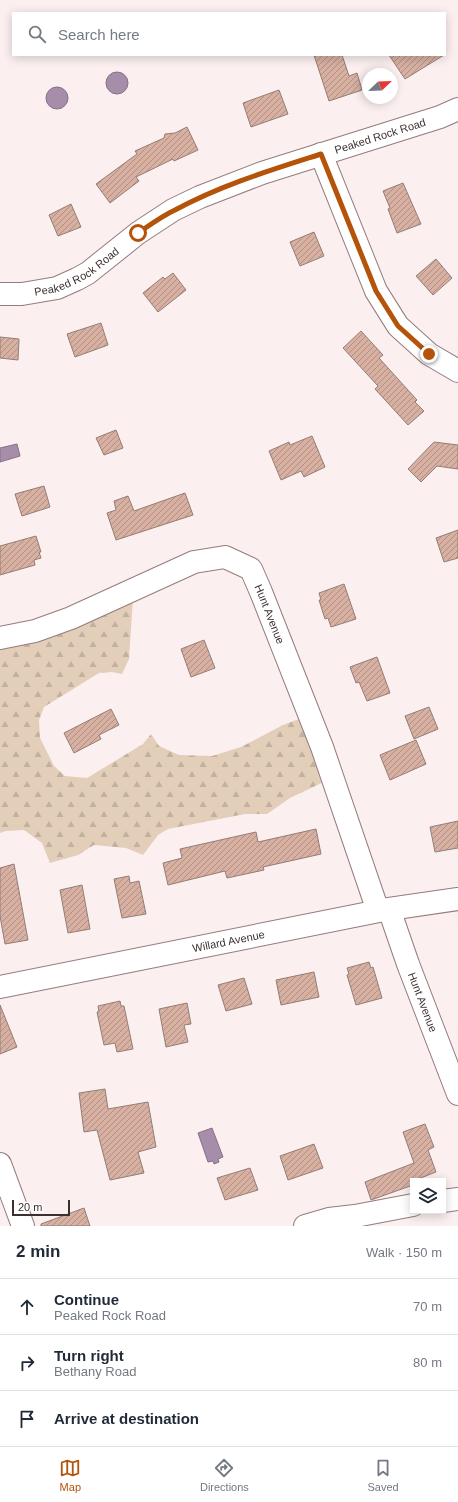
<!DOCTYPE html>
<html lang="en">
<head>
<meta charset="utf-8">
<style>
	:root { --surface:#fff; --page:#f2f2f3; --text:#1f2937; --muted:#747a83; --line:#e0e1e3; --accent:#b45309 }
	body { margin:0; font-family:Arial,sans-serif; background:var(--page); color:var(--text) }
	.controls { position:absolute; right:12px; bottom:12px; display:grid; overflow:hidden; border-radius:0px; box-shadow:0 2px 10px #0003 }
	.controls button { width:36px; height:36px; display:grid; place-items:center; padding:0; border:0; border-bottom:1px solid var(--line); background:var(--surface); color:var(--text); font:20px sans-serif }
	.compass { position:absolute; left:362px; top:68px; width:36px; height:36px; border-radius:50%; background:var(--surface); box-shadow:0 2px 10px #0003; rotate:67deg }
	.scale { position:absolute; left:12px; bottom:10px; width:58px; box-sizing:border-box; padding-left:4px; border:2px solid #3c3131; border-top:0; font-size:11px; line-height:14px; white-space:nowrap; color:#3c3131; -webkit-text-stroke:3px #fff; paint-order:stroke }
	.stop { position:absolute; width:12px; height:12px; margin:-9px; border:3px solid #b45309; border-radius:50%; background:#fff }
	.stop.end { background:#b45309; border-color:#fff; box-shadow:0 1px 4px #0008 }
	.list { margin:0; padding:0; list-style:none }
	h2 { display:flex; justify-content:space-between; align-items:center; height:52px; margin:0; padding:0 16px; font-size:17px }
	h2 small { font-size:13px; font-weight:400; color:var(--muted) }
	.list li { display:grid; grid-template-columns:26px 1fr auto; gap:12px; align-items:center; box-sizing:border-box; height:56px; padding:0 16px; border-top:1px solid var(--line) }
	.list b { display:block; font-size:15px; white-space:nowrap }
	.list p { margin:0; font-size:13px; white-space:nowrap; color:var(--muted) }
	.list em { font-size:13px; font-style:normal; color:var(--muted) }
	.icon { flex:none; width:22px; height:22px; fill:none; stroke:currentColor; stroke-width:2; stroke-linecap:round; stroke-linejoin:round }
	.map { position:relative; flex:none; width:458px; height:1226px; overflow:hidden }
	.search { position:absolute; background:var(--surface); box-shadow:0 2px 10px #0003; left:12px; right:12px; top:12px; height:44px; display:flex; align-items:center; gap:10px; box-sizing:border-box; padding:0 14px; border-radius:0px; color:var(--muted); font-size:15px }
	.sheet { height:220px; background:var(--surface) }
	nav { display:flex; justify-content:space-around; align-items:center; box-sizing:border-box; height:56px; border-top:1px solid var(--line); background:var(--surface); font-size:11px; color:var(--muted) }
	nav a { display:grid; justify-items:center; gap:2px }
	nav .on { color:var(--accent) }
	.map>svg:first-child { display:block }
	.forest { fill:url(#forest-firs) }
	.water { fill:#a68da9; stroke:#867185 }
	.building { fill:url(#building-hatch); stroke:#947d75 }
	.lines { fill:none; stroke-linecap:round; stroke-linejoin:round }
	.street-casing { stroke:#957b7c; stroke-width:24 }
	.street { stroke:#fff; stroke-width:22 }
	.route { stroke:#b45309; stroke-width:5 }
	.labels { text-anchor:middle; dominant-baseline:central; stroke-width:3; stroke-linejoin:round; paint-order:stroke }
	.street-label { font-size:11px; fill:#3c3131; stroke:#fff }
</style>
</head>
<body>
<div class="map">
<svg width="458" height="1226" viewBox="0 0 458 1226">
	<defs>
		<pattern id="forest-firs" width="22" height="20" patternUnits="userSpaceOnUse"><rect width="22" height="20" fill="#e2ceb9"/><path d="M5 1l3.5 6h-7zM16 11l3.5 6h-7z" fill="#c3b1a0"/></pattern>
		<pattern id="building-hatch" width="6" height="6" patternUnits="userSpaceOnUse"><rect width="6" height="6" fill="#d7b0a2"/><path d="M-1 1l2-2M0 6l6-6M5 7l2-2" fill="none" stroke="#b09085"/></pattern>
	</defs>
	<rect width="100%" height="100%" fill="#fbeff0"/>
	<!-- forest -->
	<polygon class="forest" points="133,597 129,659 122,674 112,672 99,673 44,707 39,720 40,738 54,766 65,776 87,778 143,744 151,734 159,746 179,755 212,756 241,747 283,725 307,716 328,780 290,798 267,814 245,814 168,829 158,835 143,855 126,848 94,845 78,855 50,863 42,843 24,830 6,831 0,833 0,637"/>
	<!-- water -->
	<g class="water">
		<circle cx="117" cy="83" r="11"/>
		<circle cx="57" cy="98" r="11"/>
		<polygon points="17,444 20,456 0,462 0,448"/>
		<polygon points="212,1128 223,1157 218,1159 219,1162 214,1164 213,1161 208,1162 198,1133"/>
	</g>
	<!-- building -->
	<g class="building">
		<polygon points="314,55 342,55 349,76 357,73 362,90 329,101"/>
		<polygon points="389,55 444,55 405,79"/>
		<polygon points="279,90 288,114 251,127 243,103"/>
		<polygon points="187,127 198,150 174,161 173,159 136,177 139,181 110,203 96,184 137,154 135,151 164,138 165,134 175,133"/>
		<polygon points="403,183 421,224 397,233 388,209 390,208 383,191"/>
		<polygon points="71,204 81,227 58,236 49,215"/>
		<polygon points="314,232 324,256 300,266 290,242"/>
		<polygon points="436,259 452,278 433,295 416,276"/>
		<polygon points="173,273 186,290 158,312 143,293 163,277 165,279"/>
		<polygon points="101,323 108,345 75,357 67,334"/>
		<polygon points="361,331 383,355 379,358 417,400 415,402 424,411 408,425 375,389 378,386 343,348"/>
		<polygon points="0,337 19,339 18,360 0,358"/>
		<polygon points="116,430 123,448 104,455 96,438"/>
		<polygon points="312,436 325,467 304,477 301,471 281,480 269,451 289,442 290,445"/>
		<polygon points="434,442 458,445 458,469 437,466 421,482 408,469"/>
		<polygon points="44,486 50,507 22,516 15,494"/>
		<polygon points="185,493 193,515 116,540 107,513 116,510 114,501 128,496 134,511"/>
		<polygon points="458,530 458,558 444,562 436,538"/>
		<polygon points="36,536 41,552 39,552 41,558 34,560 35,565 0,575 0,546"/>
		<polygon points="344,584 356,619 331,627 328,618 325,619 319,600 321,600 319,593"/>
		<polygon points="204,640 215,668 191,677 181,649"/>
		<polygon points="377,657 390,693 367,701 359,682 356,683 350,667"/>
		<polygon points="429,707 438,729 414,739 405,716"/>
		<polygon points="111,709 119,725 99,735 101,739 74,753 64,733"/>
		<polygon points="416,740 426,764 390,780 380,755"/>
		<polygon points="458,821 458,848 435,852 430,827"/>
		<polygon points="316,829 321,854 263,867 264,870 227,878 225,871 168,885 163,863 182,858 180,849 256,832 258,842"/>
		<polygon points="14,864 28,940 5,944 0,916 0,868"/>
		<polygon points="129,876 130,883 139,881 146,914 122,918 114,879"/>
		<polygon points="82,885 90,929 68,933 60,890"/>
		<polygon points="369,962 371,968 373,967 382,998 356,1005 347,975 349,974 347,968"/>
		<polygon points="314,972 319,997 281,1005 276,980"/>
		<polygon points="244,978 252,1004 226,1011 218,985"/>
		<polygon points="120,1001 121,1006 124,1006 133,1049 117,1052 115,1043 104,1045 97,1012 99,1012 98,1006"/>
		<polygon points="187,1003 191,1024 184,1025 188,1042 166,1047 159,1009"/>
		<polygon points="0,1005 17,1047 0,1054"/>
		<polygon points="105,1089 108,1109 148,1102 156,1147 138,1152 144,1173 110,1180 97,1130 84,1132 79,1093"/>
		<polygon points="425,1124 434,1147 428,1150 436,1172 418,1179 419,1181 413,1181 413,1185 371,1200 365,1182 414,1163 403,1132"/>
		<polygon points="314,1144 323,1168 288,1180 280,1156"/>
		<polygon points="250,1168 258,1190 225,1200 217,1178"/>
		<polygon points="84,1208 90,1226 41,1226 41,1224"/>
	</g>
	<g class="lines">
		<defs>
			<g id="street">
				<polyline points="321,154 376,291 398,326 429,354 458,371"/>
				<path id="s1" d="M0,294H22L57,288L77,279L88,273L138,233L173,210L200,197L262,173L440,117L458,109"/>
				<path id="s2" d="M0,638L35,631L71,618L194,562L225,557L251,569L261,592L322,747L378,911"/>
				<path id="s3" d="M389,909L408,964L458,1094"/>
				<path id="s4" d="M0,987L389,909L458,899"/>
				<polyline points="0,1164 23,1226"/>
				<polyline points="443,1201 458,1199"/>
				<polyline points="305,1226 329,1219 355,1216 413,1205"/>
			</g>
		</defs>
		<!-- street casing -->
		<use href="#street" class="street-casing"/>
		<!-- street -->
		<use href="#street" class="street"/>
	</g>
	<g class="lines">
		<!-- route -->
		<path class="route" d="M138,233C150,225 162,216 175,210C221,185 271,170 321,154L376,291L398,326L429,354"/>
	</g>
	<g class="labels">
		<!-- street labels -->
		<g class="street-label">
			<text stroke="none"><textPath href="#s1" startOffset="418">Peaked Rock Road</textPath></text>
			<text stroke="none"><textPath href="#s1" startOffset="82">Peaked Rock Road</textPath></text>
			<text stroke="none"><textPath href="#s2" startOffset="318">Hunt Avenue</textPath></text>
			<text stroke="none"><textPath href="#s4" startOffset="233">Willard Avenue</textPath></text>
			<text stroke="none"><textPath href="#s3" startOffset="99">Hunt Avenue</textPath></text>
		</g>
	</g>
</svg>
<div class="controls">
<button><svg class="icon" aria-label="layers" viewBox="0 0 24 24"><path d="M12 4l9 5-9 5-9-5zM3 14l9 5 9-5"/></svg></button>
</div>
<svg class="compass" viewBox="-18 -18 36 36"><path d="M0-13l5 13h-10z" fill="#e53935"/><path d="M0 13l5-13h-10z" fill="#747a83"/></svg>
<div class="scale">20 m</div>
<div class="stop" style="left:138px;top:233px"></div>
<div class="stop end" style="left:429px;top:354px"></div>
<div class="search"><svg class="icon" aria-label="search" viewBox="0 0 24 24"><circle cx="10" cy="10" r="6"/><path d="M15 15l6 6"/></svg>Search here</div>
</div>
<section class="sheet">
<h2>2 min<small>Walk · 150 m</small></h2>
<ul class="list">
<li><svg class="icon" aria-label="ahead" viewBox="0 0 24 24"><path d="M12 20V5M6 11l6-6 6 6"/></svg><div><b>Continue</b><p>Peaked Rock Road</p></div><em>70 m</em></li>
<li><svg class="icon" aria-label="right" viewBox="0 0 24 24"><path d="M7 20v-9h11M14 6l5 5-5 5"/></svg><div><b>Turn right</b><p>Bethany Road</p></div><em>80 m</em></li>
<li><svg class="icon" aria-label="arrive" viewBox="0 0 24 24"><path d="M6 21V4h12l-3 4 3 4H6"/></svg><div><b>Arrive at destination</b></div></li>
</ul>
</section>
<nav>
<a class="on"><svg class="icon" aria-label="map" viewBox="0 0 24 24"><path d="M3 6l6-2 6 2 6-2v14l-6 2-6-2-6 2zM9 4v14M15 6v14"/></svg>Map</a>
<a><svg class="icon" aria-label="directions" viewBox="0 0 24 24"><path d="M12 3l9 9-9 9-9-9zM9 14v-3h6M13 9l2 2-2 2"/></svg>Directions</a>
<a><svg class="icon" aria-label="saved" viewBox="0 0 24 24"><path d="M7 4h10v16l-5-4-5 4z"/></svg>Saved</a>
</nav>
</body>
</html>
